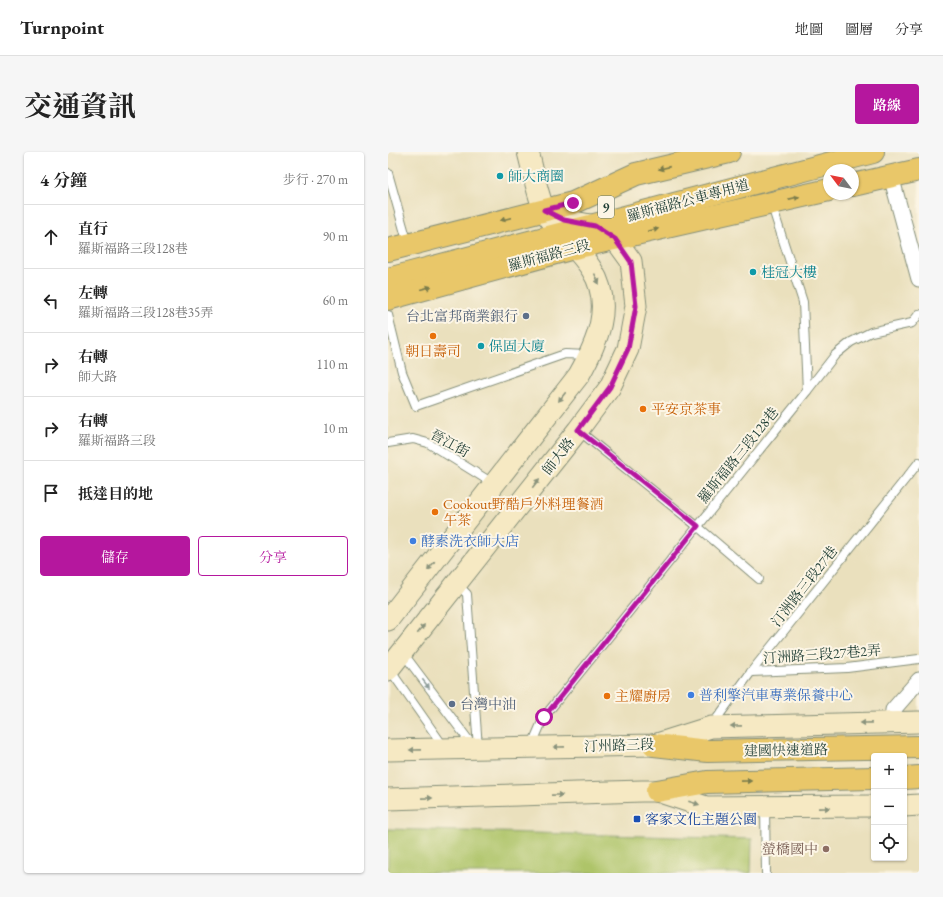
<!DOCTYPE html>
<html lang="zh-TW">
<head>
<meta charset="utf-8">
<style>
	:root { --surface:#fff; --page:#f6f6f6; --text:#222; --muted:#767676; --line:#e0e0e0; --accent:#b5179e }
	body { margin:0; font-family:"EB Garamond","Noto Serif TC",serif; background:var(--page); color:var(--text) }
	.controls { position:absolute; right:12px; bottom:12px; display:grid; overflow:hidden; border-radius:4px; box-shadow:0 1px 3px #0004 }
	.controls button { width:36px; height:36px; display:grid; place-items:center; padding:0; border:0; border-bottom:1px solid var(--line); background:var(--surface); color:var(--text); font:20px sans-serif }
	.compass { position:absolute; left:435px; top:12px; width:36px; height:36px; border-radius:50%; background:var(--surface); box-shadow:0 1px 3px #0004; rotate:302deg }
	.stop { position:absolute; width:12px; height:12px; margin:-9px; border:3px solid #b5179e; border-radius:50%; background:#fff }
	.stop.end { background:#b5179e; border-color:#fff; box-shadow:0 1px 4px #0008 }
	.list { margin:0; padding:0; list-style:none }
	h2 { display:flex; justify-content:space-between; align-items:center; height:52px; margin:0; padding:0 16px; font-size:17px }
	h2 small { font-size:13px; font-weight:400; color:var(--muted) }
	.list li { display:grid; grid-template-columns:26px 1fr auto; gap:12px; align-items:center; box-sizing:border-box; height:64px; padding:0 16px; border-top:1px solid var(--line) }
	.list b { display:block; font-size:15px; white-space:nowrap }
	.list p { margin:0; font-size:13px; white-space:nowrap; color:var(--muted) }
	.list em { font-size:13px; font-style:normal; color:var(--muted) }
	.actions { display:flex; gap:8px; padding:12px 16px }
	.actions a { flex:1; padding:9px 0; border:1px solid var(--accent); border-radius:4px; text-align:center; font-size:14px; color:var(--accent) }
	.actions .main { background:var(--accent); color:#fff }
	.icon { flex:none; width:22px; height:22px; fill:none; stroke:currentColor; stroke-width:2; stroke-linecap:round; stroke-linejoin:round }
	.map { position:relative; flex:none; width:531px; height:721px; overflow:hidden; border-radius:4px }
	header { display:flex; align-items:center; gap:24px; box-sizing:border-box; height:56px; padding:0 20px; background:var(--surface); border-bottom:1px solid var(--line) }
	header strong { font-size:19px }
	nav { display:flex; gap:22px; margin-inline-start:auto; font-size:14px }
	.intro { display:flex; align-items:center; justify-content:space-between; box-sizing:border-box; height:96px; padding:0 24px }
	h1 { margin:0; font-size:28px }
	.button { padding:10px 18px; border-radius:4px; background:var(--accent); color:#fff; font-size:14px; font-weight:700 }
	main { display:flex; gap:24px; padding:0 24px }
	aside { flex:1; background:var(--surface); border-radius:4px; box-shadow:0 1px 3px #0004 }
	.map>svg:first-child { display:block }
	.green { fill:#aec469; stroke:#66804e }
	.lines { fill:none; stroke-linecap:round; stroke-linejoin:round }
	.lane-casing { stroke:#848e78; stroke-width:10 }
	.street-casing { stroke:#848e78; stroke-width:17 }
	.secondary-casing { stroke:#848e78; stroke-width:23 }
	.primary-casing { stroke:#848e78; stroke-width:24 }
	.highway-casing { stroke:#848e78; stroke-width:24 }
	.lane { stroke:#fff; stroke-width:8 }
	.street { stroke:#fff; stroke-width:15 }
	.secondary { stroke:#f6e9c3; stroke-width:21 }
	.primary { stroke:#e9c769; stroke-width:22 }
	.highway { stroke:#e9c769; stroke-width:22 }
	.oneway { fill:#7a7b4c }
	.oneway2 { fill:#8a937c }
	.oneway3 { fill:#8f9e9a }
	.route { stroke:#b5179e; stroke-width:5 }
	.culture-dot { fill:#0f9aa8; stroke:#fcf5e5; stroke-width:1.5 }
	.service-dot { fill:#5c6f8a; stroke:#fcf5e5; stroke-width:1.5 }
	.food-dot { fill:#e8710a; stroke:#fcf5e5; stroke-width:1.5 }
	.shop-dot { fill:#3f7fe0; stroke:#fcf5e5; stroke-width:1.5 }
	.transit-dot { fill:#1a4fb4; stroke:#fcf5e5; stroke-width:1.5 }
	.education-dot { fill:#8d6e63; stroke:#fcf5e5; stroke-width:1.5 }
	.labels { text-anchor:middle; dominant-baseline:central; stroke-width:4; stroke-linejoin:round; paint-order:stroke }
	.shield { fill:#fcf5e5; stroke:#617469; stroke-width:1 }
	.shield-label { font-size:13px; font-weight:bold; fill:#1f3d34 }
	.culture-label { font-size:14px; fill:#0d838f; stroke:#fcf5e5; text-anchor:start }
	.street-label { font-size:14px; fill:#1f3d34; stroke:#fcf5e5 }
	.service-label { font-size:14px; fill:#4e5e75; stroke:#fcf5e5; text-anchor:end }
	.food-label { font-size:14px; fill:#c56008; stroke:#fcf5e5; text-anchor:start }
	.shop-label { font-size:14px; fill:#366cbe; stroke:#fcf5e5; text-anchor:start }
	.transit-label { font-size:14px; fill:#164399; stroke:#fcf5e5; text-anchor:start }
	.education-label { font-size:14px; fill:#785e54; stroke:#fcf5e5; text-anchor:end }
</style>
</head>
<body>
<header>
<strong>Turnpoint</strong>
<nav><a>地圖</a><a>圖層</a><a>分享</a></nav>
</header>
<div class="intro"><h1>交通資訊</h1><a class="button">路線</a></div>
<main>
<aside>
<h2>4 分鐘<small>步行 · 270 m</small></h2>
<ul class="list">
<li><svg class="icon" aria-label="ahead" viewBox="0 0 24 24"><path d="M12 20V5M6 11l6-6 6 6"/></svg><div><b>直行</b><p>羅斯福路三段128巷</p></div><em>90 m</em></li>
<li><svg class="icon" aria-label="left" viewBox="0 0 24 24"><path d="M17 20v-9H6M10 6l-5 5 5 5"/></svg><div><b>左轉</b><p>羅斯福路三段128巷35弄</p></div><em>60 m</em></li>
<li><svg class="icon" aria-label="right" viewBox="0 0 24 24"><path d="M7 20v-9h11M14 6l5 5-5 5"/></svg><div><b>右轉</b><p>師大路</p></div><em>110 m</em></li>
<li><svg class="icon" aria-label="right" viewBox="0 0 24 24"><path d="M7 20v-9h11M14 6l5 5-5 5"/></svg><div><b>右轉</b><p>羅斯福路三段</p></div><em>10 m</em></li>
<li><svg class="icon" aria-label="arrive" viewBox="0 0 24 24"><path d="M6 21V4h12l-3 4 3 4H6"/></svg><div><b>抵達目的地</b></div></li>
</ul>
<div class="actions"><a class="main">儲存</a><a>分享</a></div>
</aside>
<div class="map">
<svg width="531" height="721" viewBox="0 0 531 721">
	<rect width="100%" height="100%" fill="#fcf5e5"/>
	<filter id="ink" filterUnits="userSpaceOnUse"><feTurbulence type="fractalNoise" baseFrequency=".025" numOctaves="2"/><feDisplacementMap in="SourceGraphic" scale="8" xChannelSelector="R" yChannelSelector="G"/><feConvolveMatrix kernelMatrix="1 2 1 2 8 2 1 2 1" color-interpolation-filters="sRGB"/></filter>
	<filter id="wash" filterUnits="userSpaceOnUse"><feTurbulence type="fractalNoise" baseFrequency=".012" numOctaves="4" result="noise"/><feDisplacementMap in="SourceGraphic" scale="16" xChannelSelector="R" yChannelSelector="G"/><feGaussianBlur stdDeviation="0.9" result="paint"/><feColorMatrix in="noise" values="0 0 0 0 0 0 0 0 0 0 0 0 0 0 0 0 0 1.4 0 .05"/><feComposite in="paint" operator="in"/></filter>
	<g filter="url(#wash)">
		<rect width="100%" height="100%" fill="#eae0bd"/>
		<!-- green -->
		<polygon class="green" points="0,677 364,687 363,721 0,721"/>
	</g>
	<g filter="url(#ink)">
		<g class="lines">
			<defs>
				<g id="lane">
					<polyline points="0,21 20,92"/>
					<polyline points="0,163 14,220 28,254 177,202 199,203"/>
					<polyline points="419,239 447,203 463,190 483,180 524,171 531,162"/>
					<polyline points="191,279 309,374 371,427"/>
					<polyline points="0,291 25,287 40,291 106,332"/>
					<polyline points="69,432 79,442 90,596"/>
					<polyline points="15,501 85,594"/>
					<polyline points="2,518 56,595"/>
					<polyline points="363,520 459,516 531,507"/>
					<polyline points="324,573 363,520 531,310"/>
					<polyline points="143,595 156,565 419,239 415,150 383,51"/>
					<polyline points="377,656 378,721"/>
				</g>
				<g id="street">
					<polyline points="503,24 531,127"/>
					<polyline points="504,570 505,558 531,528"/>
				</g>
				<g id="secondary">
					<path d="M0,468L191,223C209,191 226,153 204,118C192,98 169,80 157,59C150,47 144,14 140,0"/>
					<polyline points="0,518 190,278 222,235 240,197 248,154 243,109 227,87 207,74 176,68 156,58"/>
					<polyline points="0,598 266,593 323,575 531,570"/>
					<polyline points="0,647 254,639 269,639 318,655 486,654"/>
					<polyline points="516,654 531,653"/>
				</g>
				<g id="primary">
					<polyline points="465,33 531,18"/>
					<polyline points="0,98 185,51 248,22 341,0"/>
					<polyline points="0,127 485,0"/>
					<polyline points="0,147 186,96 441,38"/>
				</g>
				<g id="highway">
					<polyline points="266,593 320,599 531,595"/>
					<polyline points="516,626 531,625"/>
					<polyline points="269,639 319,630 486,626"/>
				</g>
			</defs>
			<!-- lane casing -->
			<use href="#lane" class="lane-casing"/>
			<!-- street casing -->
			<use href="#street" class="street-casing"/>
			<!-- secondary casing -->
			<use href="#secondary" class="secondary-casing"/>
			<!-- primary casing -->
			<use href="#primary" class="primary-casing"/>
			<!-- highway casing -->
			<use href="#highway" class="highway-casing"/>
			<!-- lane -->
			<use href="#lane" class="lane"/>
			<!-- street -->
			<use href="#street" class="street"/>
			<!-- secondary -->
			<use href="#secondary" class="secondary"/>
			<!-- primary -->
			<use href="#primary" class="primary"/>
			<!-- highway -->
			<use href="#highway" class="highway"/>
		</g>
		<!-- one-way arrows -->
		<defs><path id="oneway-solid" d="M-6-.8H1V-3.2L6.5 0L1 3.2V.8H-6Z"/></defs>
		<g class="oneway">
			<use href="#oneway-solid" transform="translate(276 16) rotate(167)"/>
			<use href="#oneway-solid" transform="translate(406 46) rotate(-13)"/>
			<use href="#oneway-solid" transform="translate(118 67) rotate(165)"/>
			<use href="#oneway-solid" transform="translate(265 78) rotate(-13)"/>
			<use href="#oneway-solid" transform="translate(38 136) rotate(-15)"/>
			<use href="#oneway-solid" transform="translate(358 629) rotate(-1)"/>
		</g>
		<g class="oneway2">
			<use href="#oneway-solid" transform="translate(209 127) rotate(66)"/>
			<use href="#oneway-solid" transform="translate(174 245) rotate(128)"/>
			<use href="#oneway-solid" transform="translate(148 331) rotate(-52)"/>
			<use href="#oneway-solid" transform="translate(43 414) rotate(129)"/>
			<use href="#oneway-solid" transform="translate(33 477) rotate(-52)"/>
			<use href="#oneway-solid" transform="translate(478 571) rotate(179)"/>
			<use href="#oneway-solid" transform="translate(348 574) rotate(179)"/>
			<use href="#oneway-solid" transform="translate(171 595) rotate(179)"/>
			<use href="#oneway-solid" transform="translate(27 598) rotate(179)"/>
			<use href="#oneway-solid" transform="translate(169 643) rotate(-1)"/>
			<use href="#oneway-solid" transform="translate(39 646) rotate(-1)"/>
			<use href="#oneway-solid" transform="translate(306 651) rotate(18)"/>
			<use href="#oneway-solid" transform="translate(436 656) rotate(-1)"/>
		</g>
		<use class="oneway3" href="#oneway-solid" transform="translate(38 532) rotate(53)"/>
	</g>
	<g class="lines" filter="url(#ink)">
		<!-- route -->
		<polyline class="route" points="156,565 310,374 190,278 222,235 240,197 248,154 243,110 227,87 207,74 176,68 156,58 185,51"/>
	</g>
	<!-- markers -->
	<g class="culture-dot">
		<circle cx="112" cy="24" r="4"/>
		<circle cx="365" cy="120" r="4"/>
		<circle cx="93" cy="194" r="4"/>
	</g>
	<g class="service-dot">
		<circle cx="138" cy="164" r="4"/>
		<circle cx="64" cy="552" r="4"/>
	</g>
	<g class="food-dot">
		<circle cx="45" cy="184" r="4"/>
		<circle cx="255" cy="257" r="4"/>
		<circle cx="47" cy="360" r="4"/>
		<circle cx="219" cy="544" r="4"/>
	</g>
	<g class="shop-dot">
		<circle cx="25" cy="389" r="4"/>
		<circle cx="303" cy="543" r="4"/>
	</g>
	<rect class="transit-dot" x="245" y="663" width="8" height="8" rx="2"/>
	<circle class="education-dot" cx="438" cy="697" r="4"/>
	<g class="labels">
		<!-- shield labels -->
		<rect class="shield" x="210" y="44" width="16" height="22" rx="3"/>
		<g class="shield-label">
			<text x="218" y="55">9</text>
		</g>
		<!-- culture labels -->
		<g class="culture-label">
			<text x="120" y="24">師大商圈</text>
			<text x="373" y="120">桂冠大樓</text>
			<text x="101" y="194">保固大廈</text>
		</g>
		<!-- street labels -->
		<g class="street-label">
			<text transform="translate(300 48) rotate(-15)">羅斯福路公車專用道</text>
			<text transform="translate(161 103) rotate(-15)">羅斯福路三段</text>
			<text transform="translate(62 291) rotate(29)">晉江街</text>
			<text transform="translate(350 303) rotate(-51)">羅斯福路三段128巷</text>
			<text transform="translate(170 304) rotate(-52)">師大路</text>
			<text transform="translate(416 434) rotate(-52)">汀洲路三段27巷</text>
			<text transform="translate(434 502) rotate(-4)">汀洲路三段27巷2弄</text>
			<text transform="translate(231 593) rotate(-2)">汀州路三段</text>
			<text transform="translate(398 598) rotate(-1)">建國快速道路</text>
		</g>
		<!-- service labels -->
		<g class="service-label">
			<text x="130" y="164">台北富邦商業銀行</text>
			<text x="72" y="552" text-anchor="start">台灣中油</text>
		</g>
		<!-- food labels -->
		<g class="food-label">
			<text x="45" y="199" text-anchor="middle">朝日壽司</text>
			<text x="263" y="257">平安京茶事</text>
			<text x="55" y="352">Cookout野酷戶外料理餐酒<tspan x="55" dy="16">午茶</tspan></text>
			<text x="227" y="544">主耀廚房</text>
		</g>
		<!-- shop labels -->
		<g class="shop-label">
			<text x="33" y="389">酵素洗衣師大店</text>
			<text x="311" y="543">普利擎汽車專業保養中心</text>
		</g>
		<!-- transit labels -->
		<g class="transit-label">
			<text x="257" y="667">客家文化主題公園</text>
		</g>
		<!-- education labels -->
		<g class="education-label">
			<text x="430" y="697">螢橋國中</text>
		</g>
	</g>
</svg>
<div class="controls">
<button>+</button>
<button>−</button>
<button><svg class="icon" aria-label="locate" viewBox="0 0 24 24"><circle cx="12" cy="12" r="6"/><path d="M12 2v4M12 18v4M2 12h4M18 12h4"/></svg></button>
</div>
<svg class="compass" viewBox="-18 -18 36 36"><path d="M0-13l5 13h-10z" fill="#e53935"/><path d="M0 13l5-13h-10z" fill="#767676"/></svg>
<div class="stop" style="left:156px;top:565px"></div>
<div class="stop end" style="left:185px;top:51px"></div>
</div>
</main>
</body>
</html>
